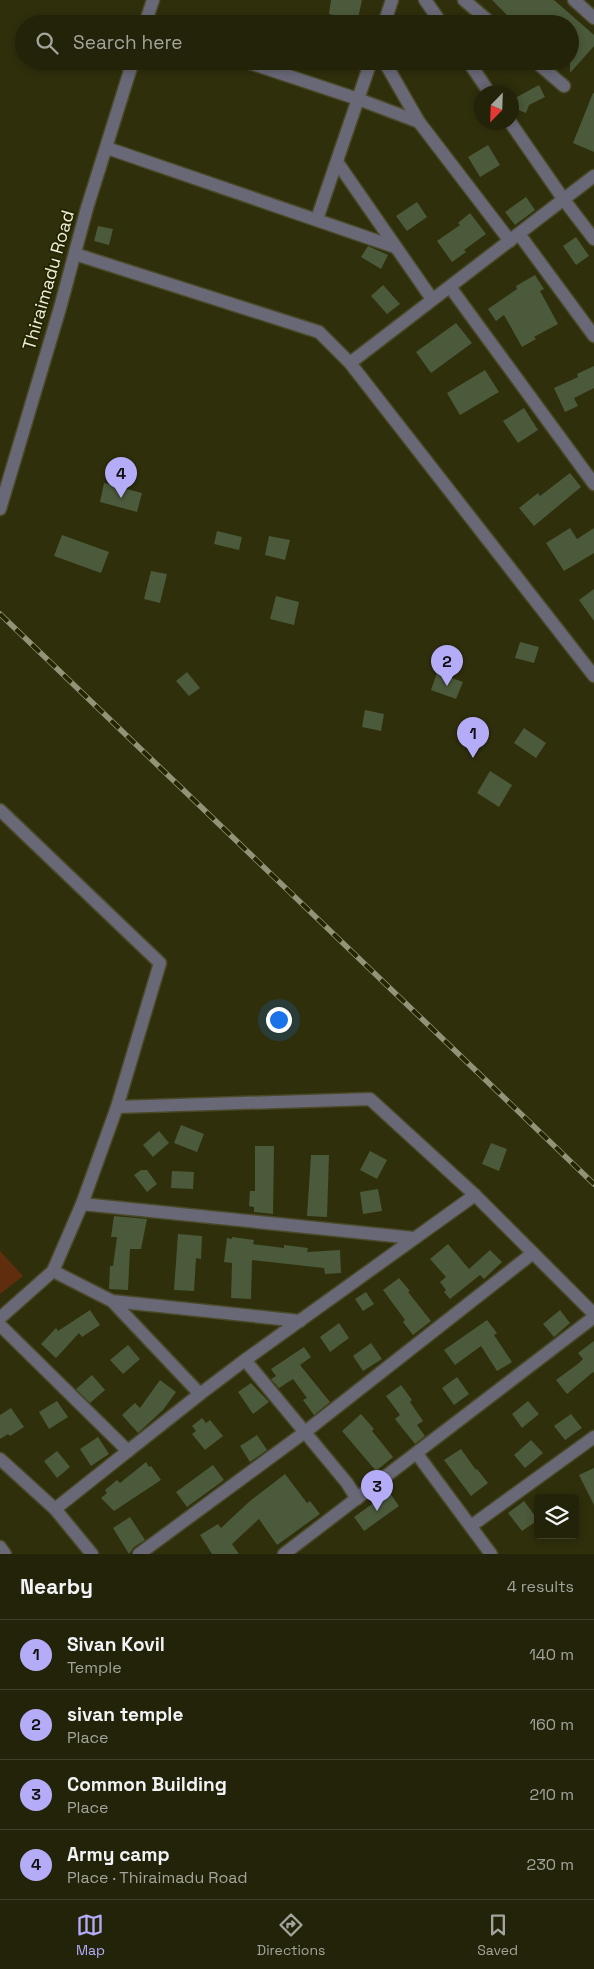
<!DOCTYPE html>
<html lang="en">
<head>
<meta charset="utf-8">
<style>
	:root { --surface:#232309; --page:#2f2f17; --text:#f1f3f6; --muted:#a3a49c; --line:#40402a; --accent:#b5acf8 }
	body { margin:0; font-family:"Space Grotesk",sans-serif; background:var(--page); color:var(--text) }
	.controls { position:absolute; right:15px; bottom:15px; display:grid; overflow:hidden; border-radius:5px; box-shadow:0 2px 8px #0003 }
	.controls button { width:45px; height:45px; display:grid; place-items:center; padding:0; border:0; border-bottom:1px solid var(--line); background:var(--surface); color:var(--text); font:25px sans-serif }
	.compass { position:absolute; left:474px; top:85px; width:45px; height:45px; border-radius:50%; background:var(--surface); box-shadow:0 2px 8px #0003; rotate:203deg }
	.you { position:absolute; left:278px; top:1019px; width:18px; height:18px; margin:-12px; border:4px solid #fff; border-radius:50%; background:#1a73e8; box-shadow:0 0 0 8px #1a73e833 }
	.badge { display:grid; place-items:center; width:32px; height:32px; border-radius:50%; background:var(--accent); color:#111; font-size:16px; font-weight:700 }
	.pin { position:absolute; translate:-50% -41px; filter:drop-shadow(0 1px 2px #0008) }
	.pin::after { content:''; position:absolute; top:26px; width:18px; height:15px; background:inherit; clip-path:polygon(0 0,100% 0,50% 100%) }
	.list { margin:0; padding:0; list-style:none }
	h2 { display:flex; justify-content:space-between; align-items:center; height:65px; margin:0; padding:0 20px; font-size:21px }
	h2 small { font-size:16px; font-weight:400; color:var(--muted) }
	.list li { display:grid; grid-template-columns:32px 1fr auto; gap:15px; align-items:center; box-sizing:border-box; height:70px; padding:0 20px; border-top:1px solid var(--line) }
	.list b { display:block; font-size:19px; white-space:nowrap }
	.list p { margin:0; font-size:16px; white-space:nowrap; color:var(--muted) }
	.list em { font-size:16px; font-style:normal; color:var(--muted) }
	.icon { flex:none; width:28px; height:28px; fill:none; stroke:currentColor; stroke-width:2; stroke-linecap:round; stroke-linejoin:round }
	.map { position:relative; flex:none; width:594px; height:1554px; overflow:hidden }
	.search { position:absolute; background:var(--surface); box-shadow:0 2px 8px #0003; left:15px; right:15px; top:15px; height:55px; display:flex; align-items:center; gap:12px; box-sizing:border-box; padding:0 18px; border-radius:28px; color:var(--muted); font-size:19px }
	.sheet { height:345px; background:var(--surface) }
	nav { display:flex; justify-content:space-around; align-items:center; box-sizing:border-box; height:70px; border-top:1px solid var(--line); background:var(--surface); font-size:14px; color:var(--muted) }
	nav a { display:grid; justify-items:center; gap:2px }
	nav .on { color:var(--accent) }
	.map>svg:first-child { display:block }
	.green { fill:#602e0e }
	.building { fill:#4b5a3a }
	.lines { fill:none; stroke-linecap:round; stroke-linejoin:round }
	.minor-casing { stroke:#4a4a29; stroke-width:15 }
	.minor { stroke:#696877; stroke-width:12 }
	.rail-casing { stroke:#929377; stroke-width:5.5 }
	.rail { stroke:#252502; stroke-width:4; stroke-dasharray:11; stroke-linecap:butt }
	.labels { text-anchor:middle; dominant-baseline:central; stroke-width:4; stroke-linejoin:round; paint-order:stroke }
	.street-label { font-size:18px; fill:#eeefdb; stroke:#252502 }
</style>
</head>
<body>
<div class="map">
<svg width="594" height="1554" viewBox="0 0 594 1554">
	<rect width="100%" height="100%" fill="#2f2f0c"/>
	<!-- green -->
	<polygon class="green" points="0,1251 23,1276 0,1294"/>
	<!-- building -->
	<g class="building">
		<polygon points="331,0 362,0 357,23 337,18 337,16 329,14"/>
		<polygon points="492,0 554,0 594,35 594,46 570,73 570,24 516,24"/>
		<polygon points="539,85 545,97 529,105 526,113 513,108 517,97"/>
		<polygon points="593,93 594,93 594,152 573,143"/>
		<polygon points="488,145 500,165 480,177 468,157"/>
		<polygon points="526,197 535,210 515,225 505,212"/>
		<polygon points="417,202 427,217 407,231 396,216"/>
		<polygon points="470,213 486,234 464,250 466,252 452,262 437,241 460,225 458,223"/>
		<polygon points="98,226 113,229 109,245 94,241"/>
		<polygon points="576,237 589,256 576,265 563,246"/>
		<polygon points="368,246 388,255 381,269 361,257"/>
		<polygon points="535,275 544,289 540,291 558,324 534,337 536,339 522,347 504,315 496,321 488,309 517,289 516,286"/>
		<polygon points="383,285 400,304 387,314 371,296"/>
		<polygon points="456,323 472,343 431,373 416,352"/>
		<polygon points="594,366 594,388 574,398 578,406 565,412 554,388 578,377 577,374"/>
		<polygon points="485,370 499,392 460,415 447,393"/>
		<polygon points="524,408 538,430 518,443 503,421"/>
		<polygon points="570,473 581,487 534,526 519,508 538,493 540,496"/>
		<polygon points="104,483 142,493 137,512 100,502"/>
		<polygon points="570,528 577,539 594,528 594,553 564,571 546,543"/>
		<polygon points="217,531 242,537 239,550 214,544"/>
		<polygon points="62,535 109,552 101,573 54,556"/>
		<polygon points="269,536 290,540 285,560 265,555"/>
		<polygon points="151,571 167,574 160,603 144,599"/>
		<polygon points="594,589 594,621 579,600"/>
		<polygon points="276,596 299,602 294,625 270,619"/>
		<polygon points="520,642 539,647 534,663 515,658"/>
		<polygon points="187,672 200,688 189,696 176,681"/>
		<polygon points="437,673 463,682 456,699 431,690"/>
		<polygon points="365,710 384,714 381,731 362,727"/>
		<polygon points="524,728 546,743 536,758 514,743"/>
		<polygon points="490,771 512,785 499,807 477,793"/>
		<polygon points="181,1125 204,1134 197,1152 174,1143"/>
		<polygon points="159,1131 169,1143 153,1157 143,1145"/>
		<polygon points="491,1143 507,1149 499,1171 482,1164"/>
		<polygon points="255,1146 274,1146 273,1214 254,1212 254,1207 249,1206 250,1191 255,1191"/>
		<polygon points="370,1151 387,1160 377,1179 360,1170"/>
		<polygon points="311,1155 329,1155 327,1217 307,1216"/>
		<polygon points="141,1170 147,1170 157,1184 147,1192 134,1175"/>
		<polygon points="172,1171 194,1172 193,1189 171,1188"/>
		<polygon points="378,1189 382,1211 363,1214 360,1192"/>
		<polygon points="114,1216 147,1219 141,1249 130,1249 128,1290 109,1289 110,1266 113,1266 117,1237 111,1237"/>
		<polygon points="178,1234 202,1236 201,1259 196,1258 194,1291 174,1290"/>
		<polygon points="232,1237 254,1240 253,1244 284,1248 284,1245 308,1248 307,1252 340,1250 341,1273 325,1274 324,1268 252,1260 251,1299 231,1298 232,1263 224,1262 227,1238 232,1239"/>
		<polygon points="448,1244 469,1269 490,1250 502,1262 484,1279 480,1275 450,1299 444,1292 446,1290 440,1282 446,1277 430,1259"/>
		<polygon points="399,1278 410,1291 408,1292 431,1321 413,1335 403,1322 405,1320 383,1290"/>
		<polygon points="366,1292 374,1304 363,1311 355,1299"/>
		<polygon points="90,1310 100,1325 82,1337 79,1333 56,1358 41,1344 56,1328 58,1331"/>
		<polygon points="560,1310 570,1323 554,1337 543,1324"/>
		<polygon points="487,1320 497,1333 494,1335 512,1362 497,1371 481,1346 455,1365 444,1350"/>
		<polygon points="339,1323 349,1338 330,1352 320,1337"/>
		<polygon points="594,1341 594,1373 593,1372 567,1394 556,1380 579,1363 583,1359 578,1353"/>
		<polygon points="371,1343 382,1359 363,1371 353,1356"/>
		<polygon points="128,1345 140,1359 123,1374 110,1360"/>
		<polygon points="304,1347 311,1357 300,1365 330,1402 314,1415 303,1400 307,1398 293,1379 279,1388 271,1379 276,1376 271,1369"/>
		<polygon points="92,1375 105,1390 90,1403 76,1389"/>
		<polygon points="457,1377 469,1394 454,1405 442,1388"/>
		<polygon points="160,1380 176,1392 163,1410 138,1433 122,1415 135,1403 140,1408"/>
		<polygon points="251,1383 269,1402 253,1414 238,1392"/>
		<polygon points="401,1385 412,1400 410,1402 423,1421 417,1425 425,1436 415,1444 395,1419 400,1415 386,1396"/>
		<polygon points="57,1401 68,1417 49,1429 39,1412"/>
		<polygon points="528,1401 539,1414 522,1428 512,1414"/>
		<polygon points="11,1408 24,1427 10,1436 8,1434 0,1439 0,1415"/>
		<polygon points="361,1414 374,1429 372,1431 393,1457 376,1471 342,1431"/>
		<polygon points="571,1414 582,1428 565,1440 554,1426"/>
		<polygon points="202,1418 206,1423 210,1420 223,1436 205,1450 192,1434 196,1431 192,1426"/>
		<polygon points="257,1435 267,1450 250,1462 240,1446"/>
		<polygon points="98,1437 109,1454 91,1466 80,1449"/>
		<polygon points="531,1440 543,1453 525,1468 514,1455"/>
		<polygon points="461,1449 476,1470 477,1469 488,1483 471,1496 444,1460"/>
		<polygon points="57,1451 70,1467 57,1478 44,1461"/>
		<polygon points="146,1462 149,1467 151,1466 161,1480 114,1511 101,1498 107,1493 105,1490 117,1480 120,1483"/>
		<polygon points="213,1465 224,1480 187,1507 176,1492"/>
		<polygon points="594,1468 594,1505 579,1475"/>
		<polygon points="285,1474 307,1503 310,1501 320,1514 277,1545 259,1519 232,1544 239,1554 212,1554 200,1535 218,1524 221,1528 250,1501"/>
		<polygon points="389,1492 399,1506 364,1531 354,1517"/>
		<polygon points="524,1501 538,1520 522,1531 508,1513"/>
		<polygon points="130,1517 145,1540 134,1547 129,1554 113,1528"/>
	</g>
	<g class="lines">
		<defs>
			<g id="minor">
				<polyline points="425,0 442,24"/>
				<polyline points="464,0 492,24"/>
				<polyline points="574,0 594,18"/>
				<polyline points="145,24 153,0"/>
				<polyline points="384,24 392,0"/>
				<polyline points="244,61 358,99 419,122 510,241"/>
				<polyline points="384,61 419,122"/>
				<polyline points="468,61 489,92"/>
				<polyline points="535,61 564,86"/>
				<polyline points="510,122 564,200 594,239"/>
				<polyline points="107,148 395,247"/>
				<polyline points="337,162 432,299"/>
				<polyline points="317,219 371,61"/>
				<polyline points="519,234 594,336"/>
				<polyline points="75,254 319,332 350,363 594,676"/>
				<polyline points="450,287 594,484"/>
				<polyline points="350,363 594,176"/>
				<polyline points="0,509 60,308 87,208 133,61"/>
				<polyline points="0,810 160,963 117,1107 82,1204 53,1271 0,1318"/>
				<polyline points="117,1107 370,1099 475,1195 594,1314"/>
				<polyline points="82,1204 414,1238"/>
				<polyline points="53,1271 112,1301 200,1394 245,1360"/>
				<polyline points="112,1301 300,1321"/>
				<polyline points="0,1325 128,1451 200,1394"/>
				<polyline points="417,1454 491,1554"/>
				<polyline points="0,1459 55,1509 92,1554"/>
				<polyline points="357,1499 347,1483 245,1360 475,1195"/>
				<polyline points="55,1509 128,1451"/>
				<polyline points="471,1526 594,1437"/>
				<polyline points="0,1547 5,1554"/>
				<polyline points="139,1554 305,1432 533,1253"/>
				<polyline points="284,1554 594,1317"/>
			</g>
		</defs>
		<!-- minor casing -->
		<use href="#minor" class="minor-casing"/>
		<!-- minor -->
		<use href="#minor" class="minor"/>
		<defs>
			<polyline id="rail" points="0,614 594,1184"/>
		</defs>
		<!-- rail casing -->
		<use href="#rail" class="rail-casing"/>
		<!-- rail -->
		<use href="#rail" class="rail"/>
	</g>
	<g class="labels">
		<!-- street labels -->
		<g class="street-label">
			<text transform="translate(48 280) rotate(-74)">Thiraimadu Road</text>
		</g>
	</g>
</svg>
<div class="controls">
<button><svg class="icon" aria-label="layers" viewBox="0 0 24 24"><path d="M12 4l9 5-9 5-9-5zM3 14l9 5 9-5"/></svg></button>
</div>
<svg class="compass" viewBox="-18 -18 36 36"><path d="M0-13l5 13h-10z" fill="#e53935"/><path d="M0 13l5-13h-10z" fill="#a3a49c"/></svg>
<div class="you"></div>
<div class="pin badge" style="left:473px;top:758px">1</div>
<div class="pin badge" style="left:447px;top:686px">2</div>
<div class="pin badge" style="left:377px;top:1511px">3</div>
<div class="pin badge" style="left:121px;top:498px">4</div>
<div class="search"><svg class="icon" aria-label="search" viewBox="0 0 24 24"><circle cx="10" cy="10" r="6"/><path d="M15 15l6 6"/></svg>Search here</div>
</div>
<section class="sheet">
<h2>Nearby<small>4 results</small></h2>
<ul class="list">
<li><span class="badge">1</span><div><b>Sivan Kovil</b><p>Temple</p></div><em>140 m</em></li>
<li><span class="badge">2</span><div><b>sivan temple</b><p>Place</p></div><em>160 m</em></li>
<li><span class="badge">3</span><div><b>Common Building</b><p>Place</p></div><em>210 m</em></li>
<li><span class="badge">4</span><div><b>Army camp</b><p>Place · Thiraimadu Road</p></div><em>230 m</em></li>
</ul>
</section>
<nav>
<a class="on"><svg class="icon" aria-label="map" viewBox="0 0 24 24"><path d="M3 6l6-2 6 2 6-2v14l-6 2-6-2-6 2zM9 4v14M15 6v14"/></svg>Map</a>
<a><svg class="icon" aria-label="directions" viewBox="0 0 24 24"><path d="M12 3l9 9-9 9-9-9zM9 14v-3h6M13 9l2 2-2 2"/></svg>Directions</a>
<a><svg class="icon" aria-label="saved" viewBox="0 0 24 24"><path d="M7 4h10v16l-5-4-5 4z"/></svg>Saved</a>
</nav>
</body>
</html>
